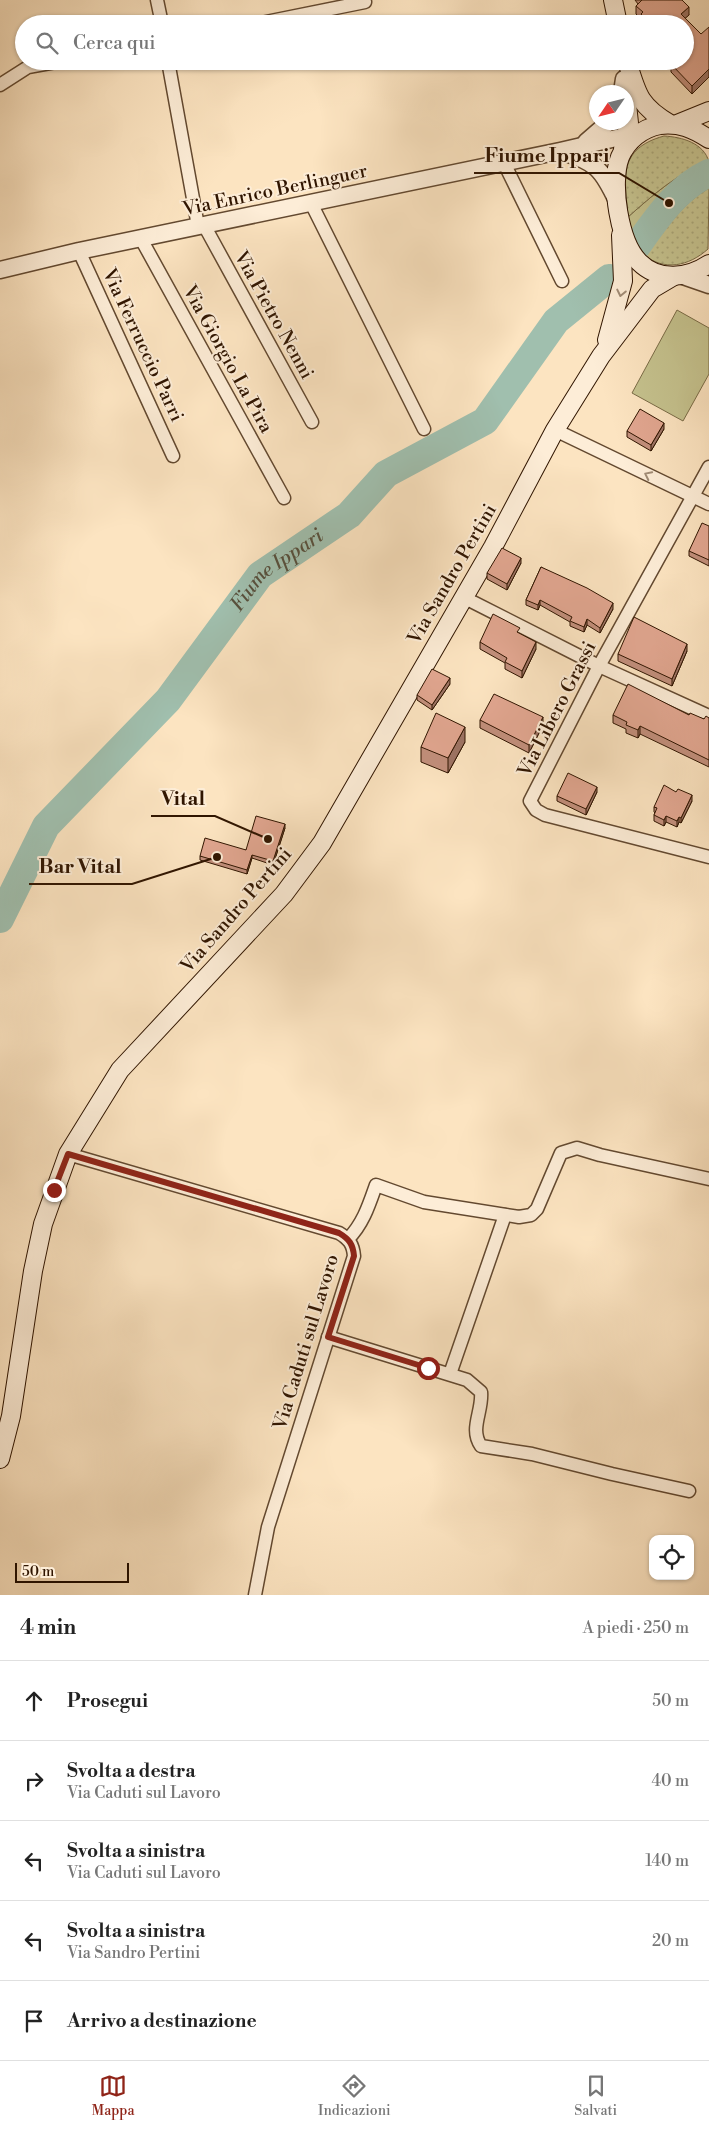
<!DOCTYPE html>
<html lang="it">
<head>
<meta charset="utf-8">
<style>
	:root { --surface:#fff; --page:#f6f6f6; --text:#222; --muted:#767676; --line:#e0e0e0; --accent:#8f2418 }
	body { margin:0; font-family:"Libre Bodoni",serif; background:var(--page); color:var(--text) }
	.controls { position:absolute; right:15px; bottom:15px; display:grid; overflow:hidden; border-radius:10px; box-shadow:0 1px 4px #0004 }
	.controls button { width:45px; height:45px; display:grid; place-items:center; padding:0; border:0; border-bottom:1px solid var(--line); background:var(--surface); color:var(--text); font:25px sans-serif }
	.compass { position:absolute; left:589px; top:85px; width:45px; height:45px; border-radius:50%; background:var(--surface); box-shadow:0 1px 4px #0004; rotate:235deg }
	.scale { position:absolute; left:15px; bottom:12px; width:114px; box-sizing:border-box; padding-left:5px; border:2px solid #301500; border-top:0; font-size:14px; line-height:18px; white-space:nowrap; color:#301500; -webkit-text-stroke:4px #fdedd7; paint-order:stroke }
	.stop { position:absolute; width:15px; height:15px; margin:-11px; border:4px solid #8f2418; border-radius:50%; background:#fff }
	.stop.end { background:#8f2418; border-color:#fff; box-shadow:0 1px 5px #0008 }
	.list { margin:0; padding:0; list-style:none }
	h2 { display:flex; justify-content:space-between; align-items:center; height:65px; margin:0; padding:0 20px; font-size:21px }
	h2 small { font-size:16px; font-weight:400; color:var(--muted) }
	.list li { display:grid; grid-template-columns:32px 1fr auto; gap:15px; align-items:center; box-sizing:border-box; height:80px; padding:0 20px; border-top:1px solid var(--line) }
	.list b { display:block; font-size:19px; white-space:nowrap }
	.list p { margin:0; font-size:16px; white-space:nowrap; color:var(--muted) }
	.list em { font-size:16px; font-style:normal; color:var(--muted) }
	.icon { flex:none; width:28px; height:28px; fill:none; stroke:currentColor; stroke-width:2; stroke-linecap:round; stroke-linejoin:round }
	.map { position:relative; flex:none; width:709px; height:1595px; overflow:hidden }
	.search { position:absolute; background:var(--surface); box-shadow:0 1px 4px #0004; left:15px; right:15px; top:15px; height:55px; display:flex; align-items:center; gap:12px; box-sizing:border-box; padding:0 18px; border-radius:28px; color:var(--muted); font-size:19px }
	.sheet { height:465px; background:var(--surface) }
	nav { display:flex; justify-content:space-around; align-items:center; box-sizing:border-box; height:70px; border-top:1px solid var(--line); background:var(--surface); font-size:14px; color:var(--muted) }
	nav a { display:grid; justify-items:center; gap:2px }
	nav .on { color:var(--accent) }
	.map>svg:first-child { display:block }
	.grass { fill:url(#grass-tufts); stroke:#7a6c47 }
	.garden { fill:url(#garden-dots); stroke:#7a6c47 }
	.pitch { fill:#c5c28e; stroke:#7a6c47 }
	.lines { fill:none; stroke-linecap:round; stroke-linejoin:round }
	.river { stroke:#a0bfae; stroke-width:28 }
	.minor-casing { stroke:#634930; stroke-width:15 }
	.tertiary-casing { stroke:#634930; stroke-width:19 }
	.secondary-casing { stroke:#301500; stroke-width:20 }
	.minor { stroke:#fdedd7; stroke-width:12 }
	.tertiary { stroke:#fdedd7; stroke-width:16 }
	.secondary { stroke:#fdedd7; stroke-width:18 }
	.wall { fill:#c28f7c; stroke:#301500 }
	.shaded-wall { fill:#9e7465; stroke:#301500 }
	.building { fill:#e1a690; stroke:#301500 }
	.oneway { stroke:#a18c76 }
	.route { stroke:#8f2418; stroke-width:6 }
	.labels { text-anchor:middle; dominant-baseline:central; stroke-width:4; stroke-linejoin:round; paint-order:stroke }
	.street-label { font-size:19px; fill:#301500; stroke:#fdedd7 }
	.water-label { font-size:20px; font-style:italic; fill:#57503d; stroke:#fdedd7 }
	.leader { fill:none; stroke:#301500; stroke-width:2 }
	.callout-dot { fill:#301500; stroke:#fdedd7; stroke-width:2 }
	.callout-label { font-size:20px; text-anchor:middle; font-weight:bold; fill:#301500; stroke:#fdedd7; stroke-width:4; stroke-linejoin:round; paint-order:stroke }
</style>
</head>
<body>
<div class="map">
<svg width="709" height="1595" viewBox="0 0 709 1595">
	<defs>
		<pattern id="grass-tufts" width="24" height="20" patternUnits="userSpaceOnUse" patternTransform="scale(1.25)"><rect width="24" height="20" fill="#c5c28e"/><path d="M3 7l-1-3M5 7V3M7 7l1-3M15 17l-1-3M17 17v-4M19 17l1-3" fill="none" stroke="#aaa679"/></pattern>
		<pattern id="garden-dots" width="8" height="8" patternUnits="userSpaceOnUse" patternTransform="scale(1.25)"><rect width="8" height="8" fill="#c5c28e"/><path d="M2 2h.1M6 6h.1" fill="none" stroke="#aaa679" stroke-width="1.8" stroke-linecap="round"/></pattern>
	</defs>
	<rect width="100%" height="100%" fill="#fce4c1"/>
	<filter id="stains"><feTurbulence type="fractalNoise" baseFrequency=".004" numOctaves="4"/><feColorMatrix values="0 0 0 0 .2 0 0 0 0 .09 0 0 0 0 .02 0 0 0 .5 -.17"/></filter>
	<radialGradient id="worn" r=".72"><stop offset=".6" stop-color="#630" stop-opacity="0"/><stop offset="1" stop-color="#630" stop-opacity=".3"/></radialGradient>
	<!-- grass -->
	<path class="grass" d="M709,162V188C679,205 667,232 643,254L634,240L628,217C653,195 677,173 709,162Z"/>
	<!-- garden -->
	<g class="garden">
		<path d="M664,136C682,137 704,143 709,162C677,173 653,195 628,217C625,178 617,149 664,136Z"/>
		<path d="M709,188L708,249C689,266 664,272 643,254C666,232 680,204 709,188Z"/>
	</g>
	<!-- pitch -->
	<polygon class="pitch" points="677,310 709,328 709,374 683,421 632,393"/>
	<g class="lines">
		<!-- river -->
		<g class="river">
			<path d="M637,246C657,218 677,188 709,173"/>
			<path id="s1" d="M0,919L46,826L168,700L260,575L349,515L386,474L485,421L556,321L609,278"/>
		</g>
		<defs>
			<g id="minor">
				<polyline points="157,0 162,24"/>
				<polyline points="256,24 365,2"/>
				<polyline points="168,61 198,226"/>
				<polyline points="0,85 28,67 61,61"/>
				<polyline points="504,163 562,281"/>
				<polyline points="311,203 424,429"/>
				<polyline points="204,225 312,422"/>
				<polyline points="140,237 284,498"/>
				<polyline points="79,251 173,456"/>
				<polyline points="555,430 709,504"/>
				<polyline points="709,467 599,666 530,801 536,810 545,815 709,857"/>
				<polyline points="463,597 599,666 709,716"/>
				<path d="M68,1154L339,1233C349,1239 353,1244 354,1256L268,1527L255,1595"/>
				<path d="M348,1239C363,1224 369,1205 376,1185L424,1202L519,1217L531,1215L537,1209L561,1153L577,1148L600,1155L709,1179"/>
				<path d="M328,1337L467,1380L481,1392C483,1411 469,1429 481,1446L532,1454L612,1474L689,1491"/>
				<polyline points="450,1374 505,1215"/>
			</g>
			<g id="tertiary">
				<polyline points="622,92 624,79"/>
				<polyline points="586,142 609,122"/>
				<path d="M562,152C596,162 602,169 617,201"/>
				<polyline points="0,270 79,251 560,151 638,133"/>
				<polyline points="683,276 709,285"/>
			</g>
			<g id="secondary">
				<polyline points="613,0 618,24"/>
				<path d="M627,61C637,94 639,106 670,124"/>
				<polyline points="677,124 709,111"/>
				<path d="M709,139C692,128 680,123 660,125C642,128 627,141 620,157C610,183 619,242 639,262C659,282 688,278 709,264"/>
				<polyline points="623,149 629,123 626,95"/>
				<polyline points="607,340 623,281 621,235"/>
				<polyline points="0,1459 11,1416 33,1271 43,1224 68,1154 120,1070 284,894 322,843 493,547 555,430 601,356 652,289 674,276"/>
			</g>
		</defs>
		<!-- minor casing -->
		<use href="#minor" class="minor-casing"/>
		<!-- tertiary casing -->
		<use href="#tertiary" class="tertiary-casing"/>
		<!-- secondary casing -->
		<use href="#secondary" class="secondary-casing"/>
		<!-- minor -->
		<use href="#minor" class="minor"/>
		<!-- tertiary -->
		<use href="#tertiary" class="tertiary"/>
		<!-- secondary -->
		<use href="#secondary" class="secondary"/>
	</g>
	<!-- wall -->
	<g class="wall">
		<polygon points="635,0 682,0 689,15 685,18 701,34 692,94 671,72 671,64 685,61 685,24 643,24 641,22 641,19 636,14 636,6 638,4"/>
		<polygon points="664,429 651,451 627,437 627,431"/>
		<polygon points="709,526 709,566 689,556 689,551"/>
		<polygon points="521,563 507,590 487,579 487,573"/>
		<polygon points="541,567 613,609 600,633 587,625 584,632 570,626 570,622 540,605 538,610 526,605 526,600"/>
		<polygon points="520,634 536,649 522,678 505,669 505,663 480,649 480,642"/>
		<polygon points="687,651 672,686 618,661 618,654"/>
		<polygon points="450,684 432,710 417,700 417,695"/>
		<polygon points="613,715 689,715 704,719 709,718 709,767 640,734 638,738 626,733 626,729 613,723"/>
		<polygon points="480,720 543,725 529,753 480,728"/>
		<polygon points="465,742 448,773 421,762 421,747"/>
		<polygon points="597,792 586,815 557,801 557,796"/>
		<polygon points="692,801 681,823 679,822 677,827 666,822 664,826 654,821 654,815 655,813 654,812 654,807"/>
		<polygon points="285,828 273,865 252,858 247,874 200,860 200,856 246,850"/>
	</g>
	<!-- shaded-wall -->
	<g class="shaded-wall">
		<polygon points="689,7 689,15 681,22 681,14"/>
		<polygon points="709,69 709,77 692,94 692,86"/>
		<polygon points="664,423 664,429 651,451 651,445"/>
		<polygon points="521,558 521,563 507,590 507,584"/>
		<polygon points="540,600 540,605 538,610 538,605"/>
		<polygon points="613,603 613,609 600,633 600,628"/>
		<polygon points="587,619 587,625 584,632 584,627"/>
		<polygon points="536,642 536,649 522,678 522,671"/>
		<polygon points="687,644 687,651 672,686 672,679"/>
		<polygon points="450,678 450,684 432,710 432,705"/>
		<polygon points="543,717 543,725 529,753 529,745"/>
		<polygon points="640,726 640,734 638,738 638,730"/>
		<polygon points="465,727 465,742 448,773 448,758"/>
		<polygon points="597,787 597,792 586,815 586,809"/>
		<polygon points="692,795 692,801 681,823 681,818"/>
		<polygon points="666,816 666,822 664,826 664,820"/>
		<polygon points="679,817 679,822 677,827 677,821"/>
		<polygon points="285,824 285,828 273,865 273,861"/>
		<polygon points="252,855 252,858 247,874 247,870"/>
	</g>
	<!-- building -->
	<g class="building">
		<polygon points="642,0 682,0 689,7 681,14 701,34 709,27 709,69 692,86 671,64 674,61 685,61 685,24 650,24 641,14 643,12 636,6"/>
		<polygon points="640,409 664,423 651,445 627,431"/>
		<polygon points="702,523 709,526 709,560 689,551"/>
		<polygon points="502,548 521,558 507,584 487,573"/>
		<polygon points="541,567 587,588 613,603 600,628 587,619 584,627 570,621 572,617 540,600 538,605 526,600"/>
		<polygon points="493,614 520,628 517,632 536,642 522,671 505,662 507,658 480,642"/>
		<polygon points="634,617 687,644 672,679 618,654"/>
		<polygon points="432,669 450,678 432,705 417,695"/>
		<polygon points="628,684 689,715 690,713 704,719 706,716 709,718 709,760 640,726 638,730 626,725 627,722 613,715"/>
		<polygon points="494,694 543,717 529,745 480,720"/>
		<polygon points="436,713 465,727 448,758 421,747"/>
		<polygon points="568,773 597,787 586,809 557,796"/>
		<polygon points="664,785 676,792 678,789 692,795 681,818 679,817 677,821 666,816 664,820 654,815 657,808 654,807"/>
		<polygon points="256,816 285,824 273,861 252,855 247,870 200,856 205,838 246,850"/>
	</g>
	<!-- one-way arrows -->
	<defs><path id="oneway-chevron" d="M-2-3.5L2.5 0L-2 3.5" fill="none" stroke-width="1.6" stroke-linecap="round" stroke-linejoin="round" transform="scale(1.25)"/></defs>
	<g class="oneway">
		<use href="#oneway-chevron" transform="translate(621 293) rotate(102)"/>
		<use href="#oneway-chevron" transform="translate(648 475) rotate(-154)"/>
	</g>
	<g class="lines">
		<!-- route -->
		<path class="route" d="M54,1190L68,1154L339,1233C349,1239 353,1244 354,1256L328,1337L428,1368"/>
	</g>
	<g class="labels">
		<!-- street labels -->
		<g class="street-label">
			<text transform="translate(275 190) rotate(-12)">Via Enrico Berlinguer</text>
			<text transform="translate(274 315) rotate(61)">Via Pietro Nenni</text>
			<text transform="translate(143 345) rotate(65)">Via Ferruccio Parri</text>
			<text transform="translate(228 359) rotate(61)">Via Giorgio La Pira</text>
			<text transform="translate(452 574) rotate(-60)">Via Sandro Pertini</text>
			<text transform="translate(557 709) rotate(-63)">Via Libero Grassi</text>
			<text transform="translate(236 910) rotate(-49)">Via Sandro Pertini</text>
			<text transform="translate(306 1342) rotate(-73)">Via Caduti sul Lavoro</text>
		</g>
		<!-- water labels -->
		<g class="water-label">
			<text stroke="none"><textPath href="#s1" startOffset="450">Fiume Ippari</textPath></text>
		</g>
	</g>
	<!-- callouts -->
	<path class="leader" d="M669 203L619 173H474M268 839L215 816H151M217 857L132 884H29"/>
	<g class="callout-dot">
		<circle cx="669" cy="203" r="5"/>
		<circle cx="268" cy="839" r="5"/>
		<circle cx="217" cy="857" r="5"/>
	</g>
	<g class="callout-label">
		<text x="547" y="162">Fiume Ippari</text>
		<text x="183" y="805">Vital</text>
		<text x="80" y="873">Bar Vital</text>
	</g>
	<rect width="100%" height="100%" filter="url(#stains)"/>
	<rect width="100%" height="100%" fill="url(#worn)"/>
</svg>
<div class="controls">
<button><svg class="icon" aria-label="locate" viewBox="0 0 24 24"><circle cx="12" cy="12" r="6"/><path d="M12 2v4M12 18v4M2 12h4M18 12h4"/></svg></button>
</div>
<svg class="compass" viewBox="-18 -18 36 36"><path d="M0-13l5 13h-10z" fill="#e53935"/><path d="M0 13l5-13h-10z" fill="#767676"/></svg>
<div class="scale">50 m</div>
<div class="stop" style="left:428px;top:1368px"></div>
<div class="stop end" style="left:54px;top:1190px"></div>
<div class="search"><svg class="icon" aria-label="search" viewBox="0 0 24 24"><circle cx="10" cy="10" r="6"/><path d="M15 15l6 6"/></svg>Cerca qui</div>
</div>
<section class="sheet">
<h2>4 min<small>A piedi · 250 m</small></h2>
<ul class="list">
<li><svg class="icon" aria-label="ahead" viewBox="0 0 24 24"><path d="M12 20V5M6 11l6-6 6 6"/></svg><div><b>Prosegui</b></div><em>50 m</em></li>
<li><svg class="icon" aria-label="right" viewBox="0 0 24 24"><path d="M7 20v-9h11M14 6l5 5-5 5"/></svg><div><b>Svolta a destra</b><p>Via Caduti sul Lavoro</p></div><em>40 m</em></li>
<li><svg class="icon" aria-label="left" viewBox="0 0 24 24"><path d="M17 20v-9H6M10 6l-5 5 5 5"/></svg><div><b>Svolta a sinistra</b><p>Via Caduti sul Lavoro</p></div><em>140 m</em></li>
<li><svg class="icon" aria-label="left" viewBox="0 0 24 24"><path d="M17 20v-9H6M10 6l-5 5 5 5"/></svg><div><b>Svolta a sinistra</b><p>Via Sandro Pertini</p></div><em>20 m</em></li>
<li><svg class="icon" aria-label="arrive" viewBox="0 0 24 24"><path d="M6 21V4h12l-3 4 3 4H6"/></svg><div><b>Arrivo a destinazione</b></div></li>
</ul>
</section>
<nav>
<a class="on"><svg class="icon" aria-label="map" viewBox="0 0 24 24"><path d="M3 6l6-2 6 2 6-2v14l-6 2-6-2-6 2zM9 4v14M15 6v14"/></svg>Mappa</a>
<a><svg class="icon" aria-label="directions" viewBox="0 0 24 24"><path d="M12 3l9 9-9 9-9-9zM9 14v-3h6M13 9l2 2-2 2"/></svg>Indicazioni</a>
<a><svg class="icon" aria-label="saved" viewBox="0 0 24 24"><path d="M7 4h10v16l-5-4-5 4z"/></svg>Salvati</a>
</nav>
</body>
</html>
